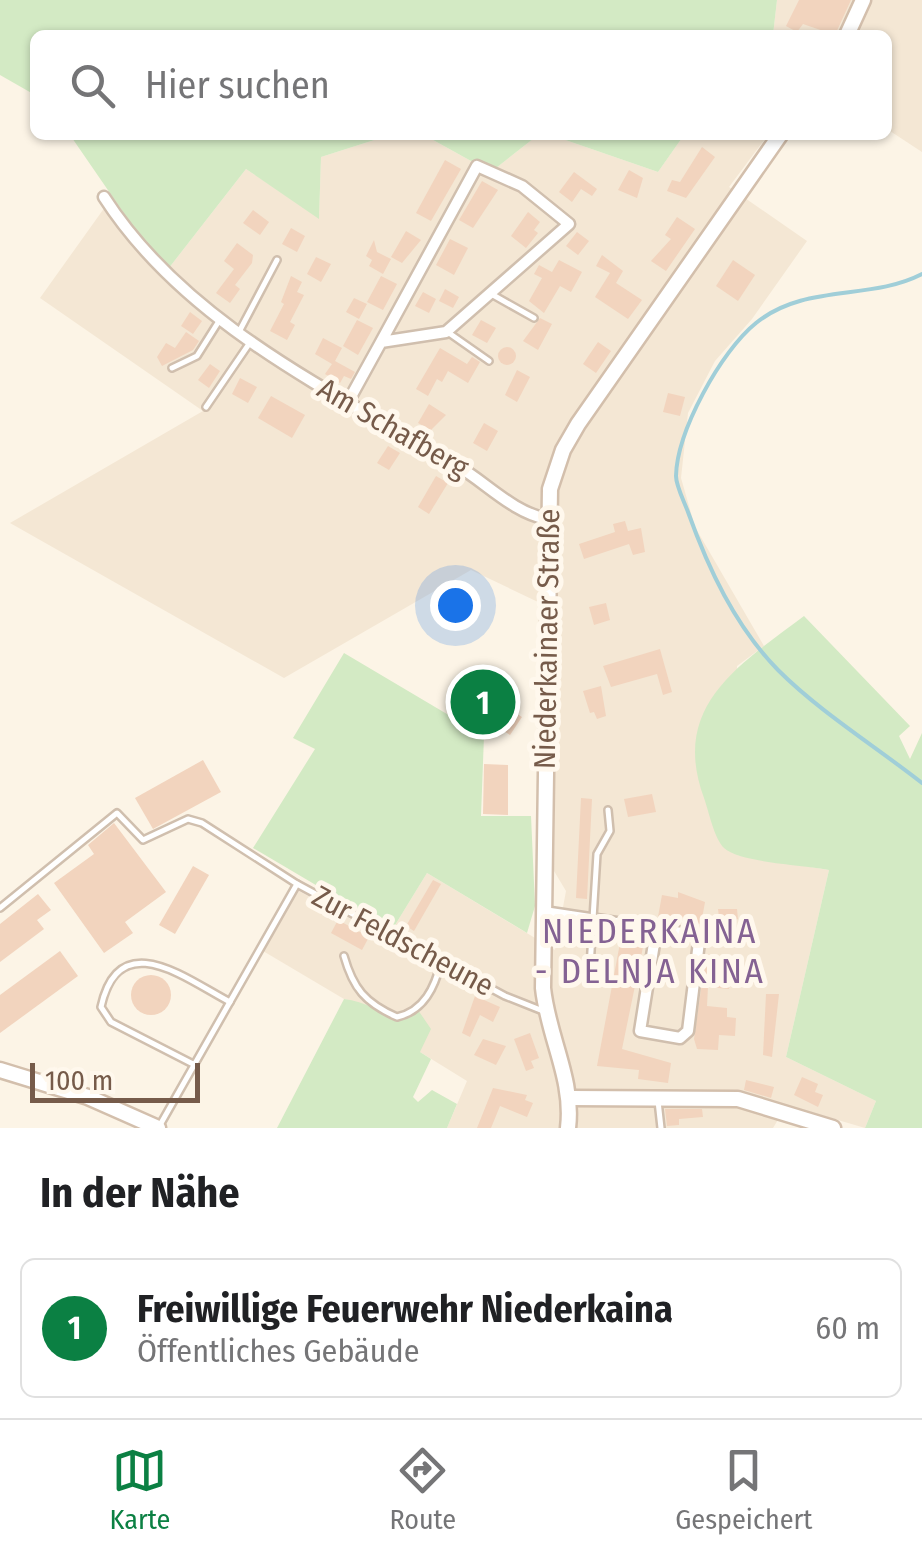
<!DOCTYPE html>
<html lang="de">
<head>
<meta charset="utf-8">
<style>
	:root { --surface:#fff; --page:#f6f6f6; --text:#202124; --muted:#757577; --line:#e0e0e0; --accent:#0b8043 }
	body { margin:0; font-family:"Fira Sans Condensed",sans-serif; background:var(--page); color:var(--text) }
	.scale { position:absolute; left:30px; bottom:25px; width:170px; box-sizing:border-box; padding-left:10px; border:5px solid #765b4a; border-top:0; font-size:28px; line-height:35px; white-space:nowrap; color:#765b4a; -webkit-text-stroke:8px #fff8ed; paint-order:stroke }
	.you { position:absolute; left:455px; top:605px; width:35px; height:35px; margin:-25px; border:8px solid #fff; border-radius:50%; background:#1a73e8; box-shadow:0 0 0 15px #1a73e833 }
	.badge { display:grid; place-items:center; width:65px; height:65px; border-radius:50%; background:var(--accent); color:#fff; font-size:32px; font-weight:700 }
	.pin { position:absolute; translate:-50% -50%; border:5px solid #fff; box-shadow:0 2px 10px #0006 }
	.list { margin:0; padding:0; list-style:none }
	h2 { display:flex; justify-content:space-between; align-items:center; height:130px; margin:0; padding:0 40px; font-size:42px }
	h2 small { font-size:32px; font-weight:400; color:var(--muted) }
	.list li { display:grid; grid-template-columns:65px 1fr auto; gap:30px; align-items:center; box-sizing:border-box; height:140px; margin:0 20px 20px; padding:0 20px; border:2px solid var(--line); border-radius:15px }
	.list b { display:block; font-size:38px; white-space:nowrap }
	.list p { margin:0; font-size:32px; white-space:nowrap; color:var(--muted) }
	.list em { font-size:32px; font-style:normal; color:var(--muted) }
	.icon { flex:none; width:55px; height:55px; fill:none; stroke:currentColor; stroke-width:2; stroke-linecap:round; stroke-linejoin:round }
	.map { position:relative; flex:none; width:922px; height:1128px; overflow:hidden }
	.search { position:absolute; background:var(--surface); box-shadow:0 2px 8px #0004; left:30px; right:30px; top:30px; height:110px; display:flex; align-items:center; gap:25px; box-sizing:border-box; padding:0 35px; border-radius:15px; color:var(--muted); font-size:38px }
	.sheet { height:290px; background:var(--surface) }
	nav { display:flex; justify-content:space-around; align-items:center; box-sizing:border-box; height:140px; border-top:2px solid var(--line); background:var(--surface); font-size:28px; color:var(--muted) }
	nav a { display:grid; justify-items:center; gap:5px }
	nav .on { color:var(--accent) }
	.map>svg:first-child { display:block }
	.residential { fill:#f4e7d4 }
	.green { fill:#d3eac4 }
	.lines { fill:none; stroke-linecap:round; stroke-linejoin:round }
	.stream { stroke:#a0ced8; stroke-width:4 }
	.building { fill:#f2d4be }
	.lane-casing { stroke:#d0bfae; stroke-width:10 }
	.street-casing { stroke:#d0bfae; stroke-width:15 }
	.secondary-casing { stroke:#d3bfac; stroke-width:19 }
	.lane { stroke:#fff; stroke-width:5 }
	.street { stroke:#fff; stroke-width:10 }
	.secondary { stroke:#fff; stroke-width:14 }
	.labels { text-anchor:middle; dominant-baseline:central; stroke-width:10; stroke-linejoin:round; paint-order:stroke }
	.street-label { font-size:30px; fill:#765b4a; stroke:#fff8ed }
	.quarter-label { font-size:35px; letter-spacing:2.5px; fill:#846293; stroke:#fff8ed }
</style>
</head>
<body>
<div class="map">
<svg width="922" height="1128" viewBox="0 0 922 1128">
	<rect width="100%" height="100%" fill="#fcf4e6"/>
	<!-- residential -->
	<g class="residential">
		<polygon points="777,0 922,0 922,152 887,129 887,35 773,35"/>
		<polygon points="390,135 424,135 491,172 538,135 551,135 658,172 684,135 768,135 729,187 807,241 752,319 715,361 688,413 681,478 695,527 764,646 737,666 737,855 829,870 786,1057 876,1101 865,1128 787,1105 773,1128 447,1128 467,1081 420,1052 405,1016 344,999 263,951 297,890 382,936 392,930 427,873 555,950 566,891 554,871 557,611 471,570 284,678 10,523 203,411 40,298 105,207 124,234 165,273 246,169 319,218 321,157"/>
	</g>
	<!-- green -->
	<g class="green">
		<polygon points="0,0 777,0 773,35 35,35 35,95 0,75"/>
		<polygon points="70,135 390,135 321,157 319,219 246,169 165,273"/>
		<polygon points="424,135 538,135 491,172"/>
		<polygon points="551,135 684,135 658,172"/>
		<path d="M804,616L910,726L899,736L910,759L922,733V1128H865L876,1101L786,1057L829,870C806,865 740,863 724,848C714,838 709,812 704,798C670,706 739,665 804,616Z"/>
		<polygon points="344,653 484,736 481,816 531,816 535,906 527,933 427,873 392,930 253,848 315,749 293,738"/>
		<path d="M344,999C371,1002 392,1022 418,1010L431,1029L420,1052L431,1059L413,1097L418,1102L432,1090L457,1104L447,1128H277Z"/>
	</g>
	<g class="lines">
		<!-- stream -->
		<path class="stream" d="M922,274C870,301 805,283 756,323C721,351 677,431 676,476C676,486 684,501 688,512C708,568 735,626 778,670C820,712 875,746 922,783"/>
	</g>
	<!-- building -->
	<g class="building">
		<polygon points="799,0 851,0 835,35 803,24 797,32 786,26"/>
		<polygon points="702,147 715,157 686,198 667,191 672,180 680,182"/>
		<polygon points="445,160 461,169 431,221 416,213"/>
		<polygon points="629,170 643,178 637,198 618,190"/>
		<polygon points="574,172 597,189 592,196 581,189 572,202 559,192"/>
		<polygon points="482,181 498,190 473,228 459,220"/>
		<polygon points="253,210 269,222 260,235 243,223"/>
		<polygon points="528,212 540,222 534,230 538,233 526,248 511,236"/>
		<polygon points="677,217 695,229 666,271 651,261 671,239 665,235"/>
		<polygon points="291,228 305,236 297,252 282,244"/>
		<polygon points="406,231 421,240 402,263 391,257"/>
		<polygon points="577,232 589,241 578,255 566,246"/>
		<polygon points="450,239 468,248 454,275 436,265"/>
		<polygon points="374,240 377,252 391,259 383,274 369,266 372,260 366,256"/>
		<polygon points="237,243 253,255 252,263 235,285 240,289 230,303 216,293 234,269 224,261"/>
		<polygon points="602,255 623,271 616,283 642,300 628,319 595,297 610,273 596,266"/>
		<polygon points="316,257 331,264 321,282 307,274"/>
		<polygon points="559,260 582,272 571,292 560,286 544,313 529,301 542,278 534,274 539,265 552,272"/>
		<polygon points="733,260 755,275 738,301 716,286"/>
		<polygon points="291,276 302,282 297,292 304,295 290,322 295,325 287,340 270,331 284,304 281,302"/>
		<polygon points="381,276 397,284 383,310 367,302"/>
		<polygon points="445,289 459,297 453,308 439,301"/>
		<polygon points="423,292 436,299 429,313 415,306"/>
		<polygon points="354,298 367,304 359,319 346,312"/>
		<polygon points="190,312 202,321 193,334 181,326"/>
		<polygon points="540,318 552,324 538,350 523,341"/>
		<polygon points="357,320 373,328 358,355 343,346"/>
		<polygon points="481,320 496,328 487,343 472,335"/>
		<polygon points="186,332 199,341 193,350 162,366 157,357 166,343 175,348"/>
		<polygon points="323,338 342,348 335,361 355,372 351,379 344,376 340,383 325,374 332,364 315,354"/>
		<polygon points="598,342 611,351 596,373 583,364"/>
		<circle cx="507" cy="356" r="9"/>
		<polygon points="440,348 467,364 472,357 480,362 468,383 448,371 442,382 437,379 428,396 416,389"/>
		<polygon points="210,364 220,371 209,388 198,380"/>
		<polygon points="517,370 530,377 517,402 505,395"/>
		<polygon points="240,378 257,387 248,403 232,394"/>
		<polygon points="668,393 685,397 680,416 663,412"/>
		<polygon points="271,396 305,415 292,438 258,418"/>
		<polygon points="429,404 446,415 431,430 418,423"/>
		<polygon points="484,423 498,431 487,451 473,443"/>
		<polygon points="388,446 400,453 389,470 377,463"/>
		<polygon points="436,476 448,483 429,514 418,507"/>
		<polygon points="625,521 628,531 641,528 645,552 633,555 629,544 584,559 579,544 615,532 613,524"/>
		<polygon points="606,603 610,620 594,625 589,607"/>
		<polygon points="660,649 672,692 663,695 657,674 611,687 603,666"/>
		<polygon points="601,686 606,716 597,719 594,712 590,713 583,691"/>
		<polygon points="476,688 522,717 510,735 487,720 481,729 460,715"/>
		<polygon points="203,760 221,792 153,829 135,798"/>
		<polygon points="484,764 508,765 508,815 483,814"/>
		<polygon points="652,794 656,812 628,817 624,799"/>
		<polygon points="581,798 592,799 587,899 576,898"/>
		<polygon points="114,823 166,892 125,922 133,933 104,953 54,883 94,854 88,845"/>
		<polygon points="193,866 209,875 175,934 159,925"/>
		<polygon points="433,880 441,884 414,931 406,926"/>
		<polygon points="678,892 705,902 701,924 658,917 662,895 678,898"/>
		<polygon points="38,894 51,910 37,920 44,929 0,962 0,924"/>
		<polygon points="718,909 737,909 738,919 720,926"/>
		<polygon points="338,920 369,937 362,950 331,933"/>
		<polygon points="620,943 643,947 622,1049 671,1063 668,1083 638,1079 639,1070 597,1066"/>
		<polygon points="60,951 78,976 0,1033 0,995"/>
		<polygon points="706,954 716,955 715,972 730,980 729,989 708,987 707,1006 727,1008 727,1017 736,1018 735,1036 719,1035 718,1050 697,1049 694,1039"/>
		<circle cx="151" cy="995" r="20"/>
		<polygon points="766,994 779,994 772,1057 763,1055"/>
		<polygon points="475,996 500,1007 493,1022 480,1015 470,1037 462,1033"/>
		<polygon points="530,1033 539,1058 531,1061 534,1068 526,1071 514,1039"/>
		<polygon points="483,1039 506,1046 496,1065 474,1055"/>
		<polygon points="802,1077 818,1084 815,1092 823,1095 818,1107 794,1095"/>
		<polygon points="746,1080 774,1087 771,1098 744,1090"/>
		<polygon points="493,1088 527,1095 525,1100 533,1103 527,1117 500,1106 491,1128 477,1128"/>
		<polygon points="665,1109 702,1109 703,1117 679,1119 679,1125 667,1126"/>
	</g>
	<g class="lines">
		<defs>
			<g id="lane">
				<polyline points="493,295 534,318"/>
				<polyline points="240,330 277,260"/>
				<polyline points="449,333 489,361"/>
				<polyline points="172,368 197,356 219,321"/>
				<polyline points="206,407 251,341"/>
				<polyline points="0,908 117,813 143,840 188,819 202,823 297,884"/>
				<path d="M344,956C353,988 365,1003 397,1017C424,1011 435,987 441,962"/>
				<polyline points="590,967 597,854 610,831 608,810"/>
				<path d="M193,1064L111,1022L101,1007C119,925 186,979 230,1002"/>
				<polyline points="658,1101 661,1128"/>
				<polyline points="160,1125 297,884 505,996 543,1011"/>
			</g>
			<g id="street">
				<path d="M104,197C185,323 331,391 456,465C487,483 512,512 547,519"/>
				<polyline points="348,402 381,342 446,332 569,224 522,186 477,166 381,342"/>
				<polyline points="544,912 695,935 699,942 688,1031 680,1038 640,1031 656,931"/>
			</g>
			<g id="secondary">
				<polyline points="847,35 863,0"/>
				<polyline points="0,1070 88,1097 158,1128"/>
				<polyline points="571,1098 738,1099 833,1128"/>
				<path d="M568,1128C574,1079 548,1037 543,988L550,489L563,450L578,424L780,135"/>
			</g>
		</defs>
		<!-- lane casing -->
		<use href="#lane" class="lane-casing"/>
		<!-- street casing -->
		<use href="#street" class="street-casing"/>
		<!-- secondary casing -->
		<use href="#secondary" class="secondary-casing"/>
		<!-- lane -->
		<use href="#lane" class="lane"/>
		<!-- street -->
		<use href="#street" class="street"/>
		<!-- secondary -->
		<use href="#secondary" class="secondary"/>
	</g>
	<g class="labels">
		<!-- street labels -->
		<g class="street-label">
			<text transform="translate(393 428) rotate(30)">Am Schafberg</text>
			<text transform="translate(547 639) rotate(-89)">Niederkainaer Straße</text>
			<text transform="translate(403 941) rotate(28)">Zur Feldscheune</text>
		</g>
		<!-- quarter labels -->
		<g class="quarter-label">
			<text x="650" y="931">NIEDERKAINA<tspan x="650" dy="40">- DELNJA KINA</tspan></text>
		</g>
	</g>
</svg>
<div class="scale">100 m</div>
<div class="you"></div>
<div class="pin badge" style="left:483px;top:702px">1</div>
<div class="search"><svg class="icon" aria-label="search" viewBox="0 0 24 24"><circle cx="10" cy="10" r="6"/><path d="M15 15l6 6"/></svg>Hier suchen</div>
</div>
<section class="sheet">
<h2>In der Nähe<small></small></h2>
<ul class="list">
<li><span class="badge">1</span><div><b>Freiwillige Feuerwehr Niederkaina</b><p>Öffentliches Gebäude</p></div><em>60 m</em></li>
</ul>
</section>
<nav>
<a class="on"><svg class="icon" aria-label="map" viewBox="0 0 24 24"><path d="M3 6l6-2 6 2 6-2v14l-6 2-6-2-6 2zM9 4v14M15 6v14"/></svg>Karte</a>
<a><svg class="icon" aria-label="directions" viewBox="0 0 24 24"><path d="M12 3l9 9-9 9-9-9zM9 14v-3h6M13 9l2 2-2 2"/></svg>Route</a>
<a><svg class="icon" aria-label="saved" viewBox="0 0 24 24"><path d="M7 4h10v16l-5-4-5 4z"/></svg>Gespeichert</a>
</nav>
</body>
</html>
